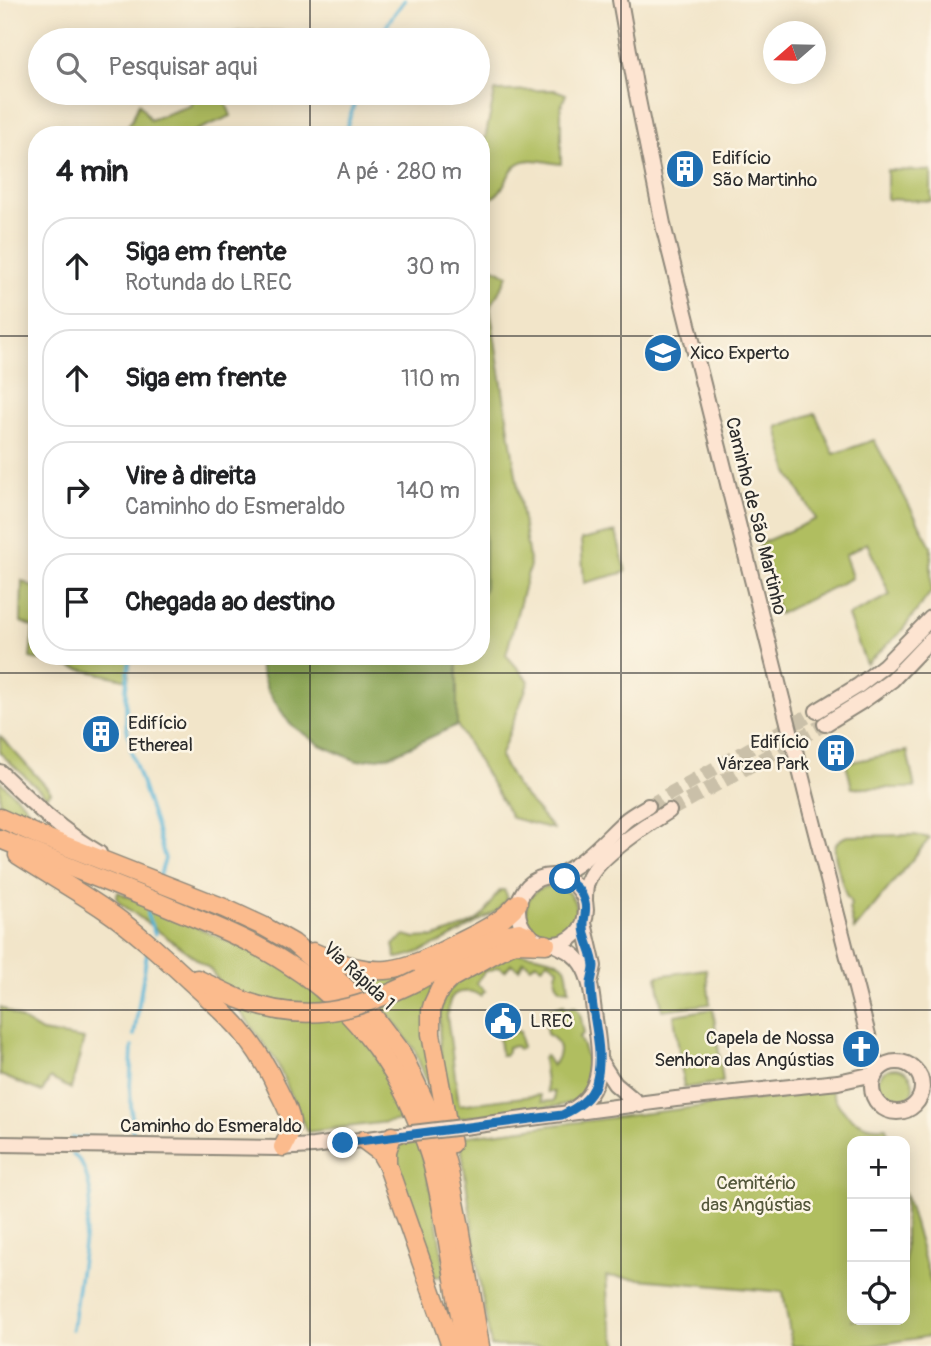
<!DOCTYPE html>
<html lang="pt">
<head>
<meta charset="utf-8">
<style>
	:root { --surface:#fff; --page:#f6f6f6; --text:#202124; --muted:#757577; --line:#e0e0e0 }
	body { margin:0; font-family:Pangolin,sans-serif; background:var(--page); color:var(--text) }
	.controls { position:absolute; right:21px; bottom:21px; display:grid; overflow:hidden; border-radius:14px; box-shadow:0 4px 18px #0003 }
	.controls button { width:63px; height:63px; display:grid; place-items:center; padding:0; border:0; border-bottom:2px solid var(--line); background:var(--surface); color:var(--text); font:35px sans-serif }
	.compass { position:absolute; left:763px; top:21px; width:63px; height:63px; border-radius:50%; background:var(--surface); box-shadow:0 4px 18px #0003; rotate:250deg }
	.stop { position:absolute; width:21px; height:21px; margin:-16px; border:5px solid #1f6fb2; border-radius:50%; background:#fff }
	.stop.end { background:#1f6fb2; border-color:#fff; box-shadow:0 2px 7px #0008 }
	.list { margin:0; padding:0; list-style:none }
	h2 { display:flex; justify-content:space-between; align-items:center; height:91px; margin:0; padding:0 28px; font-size:30px }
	h2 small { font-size:23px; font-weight:400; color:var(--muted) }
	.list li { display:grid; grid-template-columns:46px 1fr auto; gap:21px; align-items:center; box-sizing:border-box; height:98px; margin:0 14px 14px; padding:0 14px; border:2px solid var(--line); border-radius:28px }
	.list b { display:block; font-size:26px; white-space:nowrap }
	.list p { margin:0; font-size:23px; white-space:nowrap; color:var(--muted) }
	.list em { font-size:23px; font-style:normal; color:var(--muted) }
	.icon { flex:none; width:38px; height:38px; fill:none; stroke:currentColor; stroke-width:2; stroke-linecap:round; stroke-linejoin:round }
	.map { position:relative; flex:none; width:931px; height:1346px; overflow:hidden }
	.search { position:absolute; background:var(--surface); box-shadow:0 4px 18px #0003; left:28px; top:28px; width:462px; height:77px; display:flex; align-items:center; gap:18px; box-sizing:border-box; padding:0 24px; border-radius:38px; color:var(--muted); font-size:26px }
	.panel { position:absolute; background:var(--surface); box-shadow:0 4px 18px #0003; left:28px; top:126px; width:462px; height:539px; border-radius:28px }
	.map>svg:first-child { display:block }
	.green { fill:#b0be60; stroke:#6e7446; stroke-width:2 }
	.forest { fill:#8ca556; stroke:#5c6840; stroke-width:2 }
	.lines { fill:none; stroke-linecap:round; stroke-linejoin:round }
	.stream { stroke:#59b5d7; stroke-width:3.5 }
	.secondary-tunnel { stroke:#cac0a9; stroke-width:14; stroke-dasharray:14 7; stroke-linecap:butt }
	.secondary-casing { stroke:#8e887a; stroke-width:18 }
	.highway-casing { stroke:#8e887a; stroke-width:21 }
	.secondary { stroke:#fde4d1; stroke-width:14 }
	.highway { stroke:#fbbb8d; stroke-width:18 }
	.secondary-bridge-casing { stroke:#8e887a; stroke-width:18; stroke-linecap:butt }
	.highway-bridge-casing { stroke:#8e887a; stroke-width:21; stroke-linecap:butt }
	.secondary-bridge { stroke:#fde4d1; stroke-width:14 }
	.highway-bridge { stroke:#fbbb8d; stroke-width:18 }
	.route { stroke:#1f6fb2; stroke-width:9 }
	.grid { fill:none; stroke:#2b2b2b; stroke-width:2; stroke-opacity:0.55 }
	.labels { text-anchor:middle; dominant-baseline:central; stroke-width:5; stroke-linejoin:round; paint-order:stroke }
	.poi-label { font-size:19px; fill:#2b2b2b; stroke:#fcf5e5; text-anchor:start }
	.street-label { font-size:19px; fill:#2b2b2b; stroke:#fcf5e5 }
	.park-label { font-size:19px; fill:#53573b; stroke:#fcf5e5 }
</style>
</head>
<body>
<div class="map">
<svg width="931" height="1346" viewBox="0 0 931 1346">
	<rect width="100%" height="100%" fill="#fcf5e5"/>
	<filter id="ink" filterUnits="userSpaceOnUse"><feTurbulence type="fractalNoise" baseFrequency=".0143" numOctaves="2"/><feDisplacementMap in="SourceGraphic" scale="14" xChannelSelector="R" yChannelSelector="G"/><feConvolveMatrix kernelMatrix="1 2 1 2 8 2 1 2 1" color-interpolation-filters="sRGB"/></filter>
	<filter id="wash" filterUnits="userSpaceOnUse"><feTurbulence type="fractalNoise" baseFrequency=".00686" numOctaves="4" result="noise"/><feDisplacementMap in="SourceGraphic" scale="28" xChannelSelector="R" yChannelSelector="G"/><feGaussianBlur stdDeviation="1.57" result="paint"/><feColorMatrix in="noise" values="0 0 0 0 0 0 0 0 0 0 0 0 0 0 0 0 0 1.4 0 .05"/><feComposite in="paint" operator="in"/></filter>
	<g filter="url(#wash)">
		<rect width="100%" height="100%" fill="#f2e5c9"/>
		<!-- green -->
		<g class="green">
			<path d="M265,31L290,32L296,40H222C231,29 251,31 265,31Z"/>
			<path d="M555,90L566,94L561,107V164C552,163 540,160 532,160C505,160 509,191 491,198L489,201L481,198V159L495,91Z"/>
			<polygon points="189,93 222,93 231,116 185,135 120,135 132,120 139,103 150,120 192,105"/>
			<polygon points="887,170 931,171 931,201 887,199"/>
			<polygon points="481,262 508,275 490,308 530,565 506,655 529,681 500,757 516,786 553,829 512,818 457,725 457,665 460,656 481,656 481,597 485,586 485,477 481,468"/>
			<polygon points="815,413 834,454 874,440 931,546 931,592 899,634 866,664 848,616 890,595 867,543 845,555 852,578 779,614 759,544 816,519 788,472 777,427"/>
			<polygon points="616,532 626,572 584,583 581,540"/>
			<polygon points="22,581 37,589 37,656 131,656 128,680 30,658 33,627 21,622"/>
			<polygon points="0,736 51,792 46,796 0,753"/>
			<polygon points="907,751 915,788 852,788 846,763"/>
			<polygon points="0,781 23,803 43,829 0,806"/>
			<path d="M914,835L930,838L854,930L849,908L851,906L849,898H847C844,889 833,855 835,847C836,841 842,838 847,836Z"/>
			<circle cx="551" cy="911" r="25"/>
			<path d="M501,890H504L507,895L506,901L497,911C471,925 424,956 396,958L393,945L405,935L415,938L430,937L431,938C448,932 472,927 484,914C491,906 493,896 501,890Z"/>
			<polygon points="118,892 284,966 366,1037 412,1119 307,1132 276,1061 210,969 120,903 116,897"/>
			<path d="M515,953C527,953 558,957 565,967C568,973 568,983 569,990L561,989C554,983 555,976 558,968L548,961L542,967L536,962L531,967L524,961L519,969L511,964L505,971L499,967L484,972L476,983L485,991L480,996C473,991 470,991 462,992C449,993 449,1004 447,1016L459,1105L540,1095L542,1102L554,1101V1092H547L543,1058L545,1055L552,1066C562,1054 562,1041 547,1034L544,1010L564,1005L565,1008L575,1006L580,1013L584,1033L579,1037C586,1052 595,1077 584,1093C579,1101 567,1104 558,1106L452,1119C447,1089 430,1021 446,995C458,975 494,960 515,953Z"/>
			<polygon points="706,969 710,1004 662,1010 657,976"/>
			<path d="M422,971L432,986L434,1089L430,1090L414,1049L391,1018L356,980L358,977C381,980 400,979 422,971Z"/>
			<polygon points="1,1007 42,1032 84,1039 71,1089 50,1078 42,1092 0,1075"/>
			<polygon points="713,1009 723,1082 684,1088 674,1015"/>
			<polygon points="520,1031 522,1048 518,1049 516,1046 508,1047 508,1051 505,1055 501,1055 499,1039 506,1036 505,1033"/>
			<circle cx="895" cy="1086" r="18"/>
			<path d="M831,1090C840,1114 860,1130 886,1127L890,1141H852V1320H905V1192L931,1283V1336L869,1346H792L783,1292L606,1276L609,1318L618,1346H491L481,1291L460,1137Z"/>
			<polygon points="419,1142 432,1194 445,1272 444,1276 435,1277 397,1163 396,1151 399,1144"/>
		</g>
		<!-- forest -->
		<g class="forest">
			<polygon points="481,468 485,477 485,586 481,597"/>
			<polygon points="256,656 328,656 331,661 365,660 369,656 460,656 457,665 457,725 390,756 357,761 320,745 290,724 267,690"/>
		</g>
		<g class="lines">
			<!-- stream -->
			<g class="stream">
				<polyline points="378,40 392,17 405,0"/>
				<polyline points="344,135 358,93"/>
				<polyline points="130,656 126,688 126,723 132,754 156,827 165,859 160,875"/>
				<polyline points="150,906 147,915 155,934"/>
				<polyline points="134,1035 147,953"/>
				<polyline points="72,1138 133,1137 130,1089 132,1047"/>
				<path d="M72,1329L91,1195C88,1182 85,1162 73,1155"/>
			</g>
		</g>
	</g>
	<g filter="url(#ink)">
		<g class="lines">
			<!-- secondary-tunnel -->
			<g class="secondary-tunnel">
				<polyline points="648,806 817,711"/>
				<polyline points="669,811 825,724"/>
			</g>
			<defs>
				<g id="secondary">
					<polyline points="620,0 636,90 664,229 807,798 877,1070"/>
					<polyline points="817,711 858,686 885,665 931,618"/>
					<polyline points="825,724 864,700 892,680 931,639"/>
					<path d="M0,772C31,802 62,832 99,853"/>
					<circle cx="552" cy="910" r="34"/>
					<path d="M555,876C583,866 603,841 625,821C632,815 640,811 648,806"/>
					<path d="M585,899C585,892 585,885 589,878C600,855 647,825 669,811"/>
					<polyline points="584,923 594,966 590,983"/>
					<path d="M556,945C566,950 576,954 582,965C591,979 592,996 594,1012C599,1048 609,1091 570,1111"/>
					<polyline points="600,1061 615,1084 640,1105"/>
					<circle cx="897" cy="1087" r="25"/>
					<polyline points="463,1127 676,1099 838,1082 874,1074"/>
					<polyline points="0,1144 277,1148 313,1146 399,1135"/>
				</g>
				<g id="highway">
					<polyline points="0,818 38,835 224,908 263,926 293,943 343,985 371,1013 402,1054 433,1119 442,1147 449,1172 460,1227 480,1346"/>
					<path d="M0,839C53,860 105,881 157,902C201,921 246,937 286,963C357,1007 407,1079 431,1159C438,1184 442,1210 447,1236C453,1273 459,1309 465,1346"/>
					<path d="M18,855C46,873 76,890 104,909C135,930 163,956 190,981C228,1015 256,1040 277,1088C289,1113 298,1121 283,1147"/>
					<path d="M313,952C378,981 399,974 460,942C482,931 502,922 518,903"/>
					<polyline points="197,979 237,998"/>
					<polyline points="419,980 502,935 519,932 529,936"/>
					<polyline points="364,1140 380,1152 387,1164 451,1346"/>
					<polyline points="451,1144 431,1034 431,1011 433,1004 440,989 451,978 510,945 516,943 546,944"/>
					<polyline points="387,1164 387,1151 392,1136"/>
				</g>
			</defs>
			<!-- secondary casing -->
			<use href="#secondary" class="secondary-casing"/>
			<!-- highway casing -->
			<use href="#highway" class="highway-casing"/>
			<!-- secondary -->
			<use href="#secondary" class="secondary"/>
			<!-- highway -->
			<use href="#highway" class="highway"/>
			<defs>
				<polyline id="secondary-bridge" points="404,1134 463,1127"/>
				<path id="highway-bridge" d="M237,998C304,1026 357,1011 419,980"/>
			</defs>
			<!-- secondary-bridge casing -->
			<use href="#secondary-bridge" class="secondary-bridge-casing"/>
			<!-- highway-bridge casing -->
			<use href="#highway-bridge" class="highway-bridge-casing"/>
			<!-- secondary-bridge -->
			<use href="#secondary-bridge" class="secondary-bridge"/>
			<!-- highway-bridge -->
			<use href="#highway-bridge" class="highway-bridge"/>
		</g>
	</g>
	<g class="lines" filter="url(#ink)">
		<!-- route -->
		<path class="route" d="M343,1143L562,1115C577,1108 591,1099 596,1083C605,1051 592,1019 591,987C590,980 594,973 594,966C593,951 583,938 584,924C584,916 587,910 585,903C582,891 575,885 565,879"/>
	</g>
	<!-- grid -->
	<path class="grid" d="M310,0V40M621,0V1346M310,93V135M0,336H37M481,336H931M310,656V1346M0,673H931M0,1010H931"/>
	<!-- icons -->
	<defs>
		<symbol id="building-disc" viewBox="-11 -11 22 22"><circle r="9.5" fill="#1f6fb2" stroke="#fcf5e5"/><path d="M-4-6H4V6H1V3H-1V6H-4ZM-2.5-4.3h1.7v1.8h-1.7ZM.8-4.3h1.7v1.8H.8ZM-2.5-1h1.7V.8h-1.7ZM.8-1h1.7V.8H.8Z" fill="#fff"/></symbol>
		<symbol id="school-disc" viewBox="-11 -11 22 22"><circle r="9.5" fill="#1f6fb2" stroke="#fcf5e5"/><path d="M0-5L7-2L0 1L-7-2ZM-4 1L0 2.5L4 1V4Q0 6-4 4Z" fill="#fff"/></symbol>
		<symbol id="civic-disc" viewBox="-11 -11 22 22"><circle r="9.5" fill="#1f6fb2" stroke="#fcf5e5"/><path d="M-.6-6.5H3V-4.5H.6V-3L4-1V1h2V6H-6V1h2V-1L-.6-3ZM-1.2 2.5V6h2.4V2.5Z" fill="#fff"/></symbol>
		<symbol id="church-disc" viewBox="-11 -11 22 22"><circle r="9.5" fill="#1f6fb2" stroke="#fcf5e5"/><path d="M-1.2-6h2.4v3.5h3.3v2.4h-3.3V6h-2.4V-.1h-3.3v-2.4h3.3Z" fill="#fff"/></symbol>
	</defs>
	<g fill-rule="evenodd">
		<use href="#building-disc" x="663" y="147" width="44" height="44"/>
		<use href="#school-disc" x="641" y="331" width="44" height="44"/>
		<use href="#building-disc" x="79" y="712" width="44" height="44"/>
		<use href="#building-disc" x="814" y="731" width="44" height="44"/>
		<use href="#civic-disc" x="481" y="999" width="44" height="44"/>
		<use href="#church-disc" x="839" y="1027" width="44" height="44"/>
	</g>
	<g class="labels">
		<!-- poi labels -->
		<g class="poi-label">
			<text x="712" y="158">Edifício<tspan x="712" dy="22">São Martinho</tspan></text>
			<text x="690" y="353">Xico Experto</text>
			<text x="128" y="723">Edifício<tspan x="128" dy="22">Ethereal</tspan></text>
			<text x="809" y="742" text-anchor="end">Edifício<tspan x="809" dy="22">Várzea Park</tspan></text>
			<text x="530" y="1021">LREC</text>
			<text x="834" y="1038" text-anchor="end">Capela de Nossa<tspan x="834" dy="22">Senhora das Angústias</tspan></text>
		</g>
		<!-- street labels -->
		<g class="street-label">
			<text transform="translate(756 516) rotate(76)">Caminho de São Martinho</text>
			<text transform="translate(359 976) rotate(43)">Via Rápida 1</text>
			<text x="211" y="1126">Caminho do Esmeraldo</text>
		</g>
		<!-- park labels -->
		<g class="park-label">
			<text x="756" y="1183">Cemitério<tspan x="756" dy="22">das Angústias</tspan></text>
		</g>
	</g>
</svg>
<div class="controls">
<button>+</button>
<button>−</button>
<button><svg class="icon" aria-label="locate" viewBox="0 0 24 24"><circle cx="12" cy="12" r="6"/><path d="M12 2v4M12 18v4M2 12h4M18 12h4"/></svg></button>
</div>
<svg class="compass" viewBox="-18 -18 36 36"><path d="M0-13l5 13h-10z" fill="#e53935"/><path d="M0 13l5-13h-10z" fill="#757577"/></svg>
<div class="stop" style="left:565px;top:879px"></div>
<div class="stop end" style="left:343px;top:1143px"></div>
<div class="search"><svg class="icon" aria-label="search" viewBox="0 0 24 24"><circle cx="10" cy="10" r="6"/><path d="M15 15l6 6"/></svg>Pesquisar aqui</div>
<section class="panel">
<h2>4 min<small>A pé · 280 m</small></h2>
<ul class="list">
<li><svg class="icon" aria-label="ahead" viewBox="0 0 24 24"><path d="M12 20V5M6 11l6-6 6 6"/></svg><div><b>Siga em frente</b><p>Rotunda do LREC</p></div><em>30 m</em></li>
<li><svg class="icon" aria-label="ahead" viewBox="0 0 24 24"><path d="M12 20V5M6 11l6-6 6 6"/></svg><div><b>Siga em frente</b></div><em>110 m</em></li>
<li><svg class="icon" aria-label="right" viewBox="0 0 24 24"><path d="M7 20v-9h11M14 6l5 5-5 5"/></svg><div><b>Vire à direita</b><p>Caminho do Esmeraldo</p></div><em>140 m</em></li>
<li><svg class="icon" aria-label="arrive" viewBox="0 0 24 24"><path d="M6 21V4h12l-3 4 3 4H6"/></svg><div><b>Chegada ao destino</b></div></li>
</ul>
</section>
</div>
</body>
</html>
